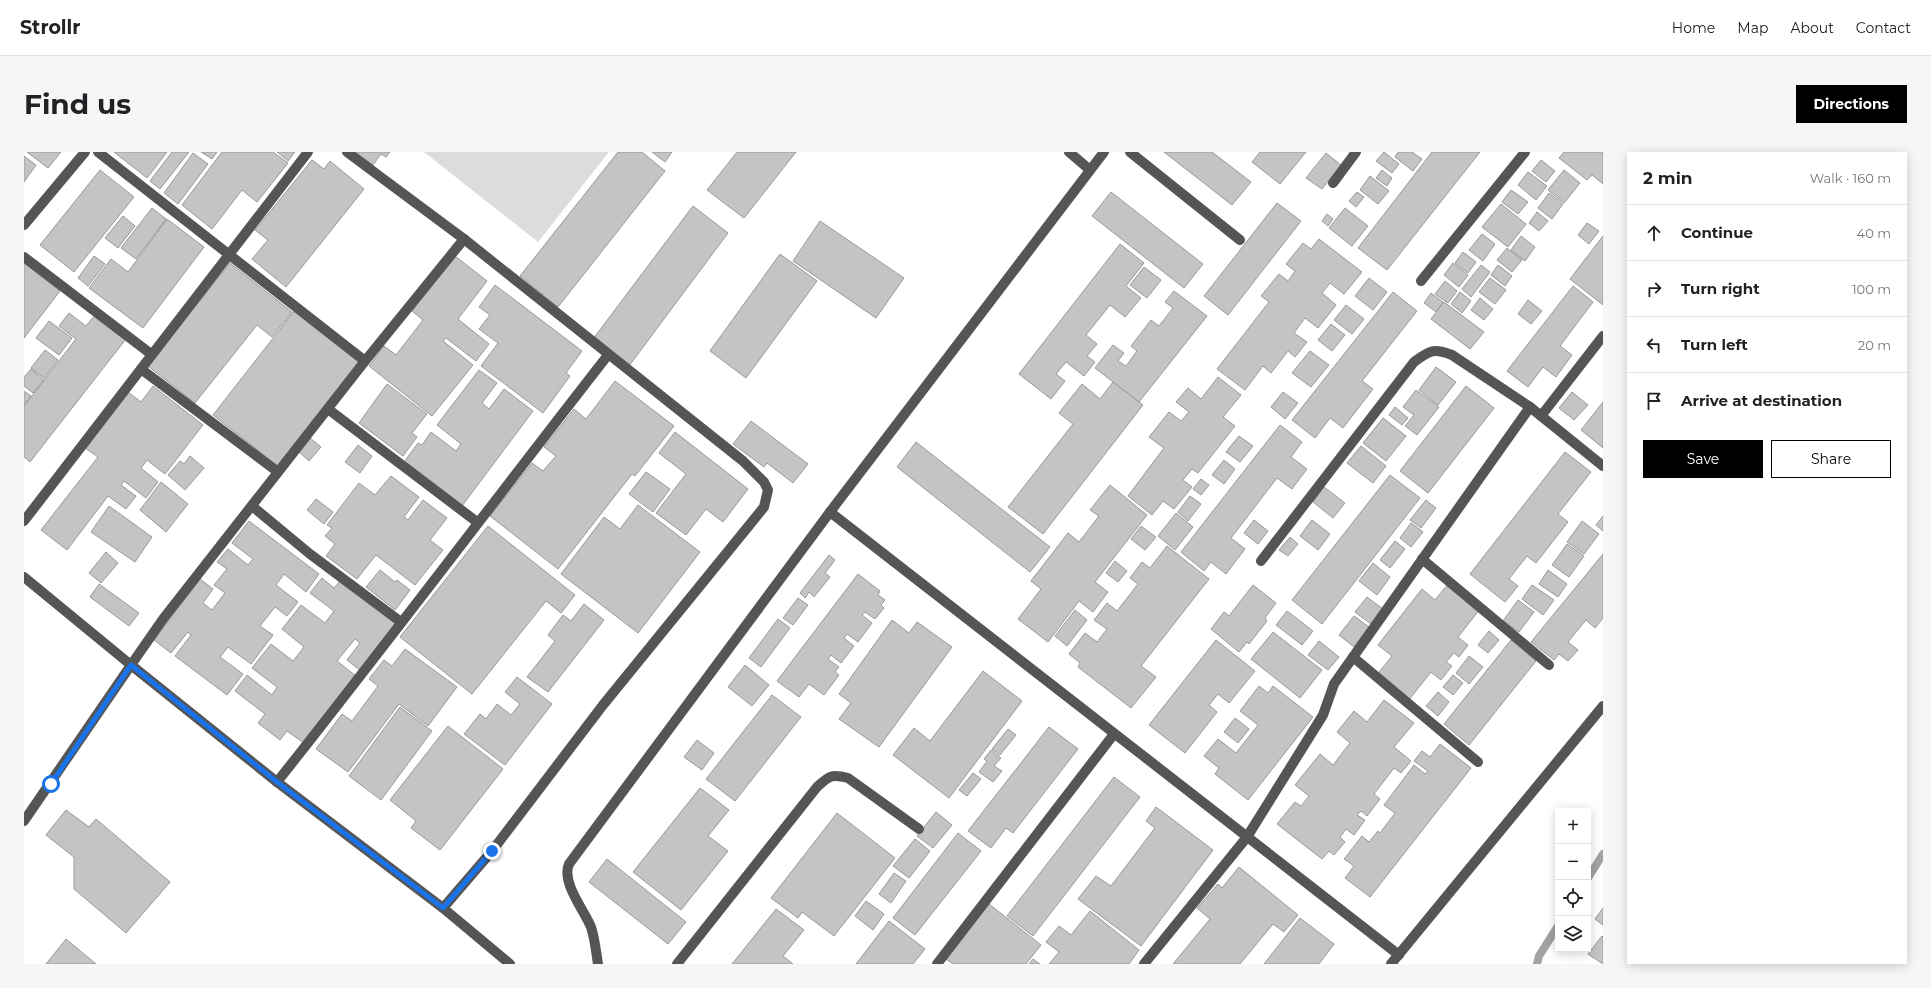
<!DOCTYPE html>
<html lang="en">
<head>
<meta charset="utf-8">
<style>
	:root { --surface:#fff; --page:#f6f6f6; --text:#202124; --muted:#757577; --line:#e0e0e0; --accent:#000 }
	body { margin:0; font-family:Montserrat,sans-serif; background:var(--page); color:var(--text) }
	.controls { position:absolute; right:12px; bottom:12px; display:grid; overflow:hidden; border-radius:0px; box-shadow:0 2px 10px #0003 }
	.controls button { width:36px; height:36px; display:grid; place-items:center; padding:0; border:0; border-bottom:1px solid var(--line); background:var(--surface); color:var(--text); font:20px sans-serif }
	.stop { position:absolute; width:12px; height:12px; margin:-9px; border:3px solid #1a73e8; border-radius:50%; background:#fff }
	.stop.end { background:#1a73e8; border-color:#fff; box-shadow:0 1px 4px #0008 }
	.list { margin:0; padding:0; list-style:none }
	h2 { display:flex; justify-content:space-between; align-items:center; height:52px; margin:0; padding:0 16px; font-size:17px }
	h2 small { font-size:13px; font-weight:400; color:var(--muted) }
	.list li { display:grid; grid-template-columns:26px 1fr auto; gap:12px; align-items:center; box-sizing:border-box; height:56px; padding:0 16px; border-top:1px solid var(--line) }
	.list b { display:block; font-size:15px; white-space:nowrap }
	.list em { font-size:13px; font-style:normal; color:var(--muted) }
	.actions { display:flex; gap:8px; padding:12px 16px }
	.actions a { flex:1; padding:9px 0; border:1px solid var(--accent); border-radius:0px; text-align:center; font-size:14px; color:var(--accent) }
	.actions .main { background:var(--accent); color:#fff }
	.icon { flex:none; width:22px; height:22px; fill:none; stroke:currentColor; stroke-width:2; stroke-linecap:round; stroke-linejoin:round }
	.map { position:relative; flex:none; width:1579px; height:812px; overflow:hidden; border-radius:0px }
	header { display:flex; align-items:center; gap:24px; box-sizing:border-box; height:56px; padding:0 20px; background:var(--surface); border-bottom:1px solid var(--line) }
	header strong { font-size:19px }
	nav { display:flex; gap:22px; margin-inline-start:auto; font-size:14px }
	.intro { display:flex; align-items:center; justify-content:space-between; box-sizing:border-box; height:96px; padding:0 24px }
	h1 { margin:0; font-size:28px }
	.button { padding:10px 18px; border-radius:0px; background:var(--accent); color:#fff; font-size:14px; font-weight:700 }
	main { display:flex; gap:24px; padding:0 24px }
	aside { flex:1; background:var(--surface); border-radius:0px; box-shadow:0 2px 10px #0003 }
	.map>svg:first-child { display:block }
	.green { fill:#dcdcdc }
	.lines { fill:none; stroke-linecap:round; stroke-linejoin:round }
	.stream { stroke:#a3a3a3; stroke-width:8 }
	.building { fill:#c4c4c4; stroke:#999 }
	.minor { stroke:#555; stroke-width:10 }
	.route { stroke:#1a73e8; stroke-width:5 }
</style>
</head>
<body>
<header>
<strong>Strollr</strong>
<nav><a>Home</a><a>Map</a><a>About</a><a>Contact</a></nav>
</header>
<div class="intro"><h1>Find us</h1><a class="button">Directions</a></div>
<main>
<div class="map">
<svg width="1579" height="812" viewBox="0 0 1579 812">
	<rect width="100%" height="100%" fill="#fff"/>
	<!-- green -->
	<polygon class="green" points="400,0 585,0 514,90"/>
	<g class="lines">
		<!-- stream -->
		<g class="stream">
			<polyline points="1564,726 1579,702"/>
			<polyline points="1513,812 1515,804 1534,774"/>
		</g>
	</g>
	<!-- building -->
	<g class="building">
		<polygon points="3,0 37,0 24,16"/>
		<polygon points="90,0 143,0 123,26"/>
		<polygon points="148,0 165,0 136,37 126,29"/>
		<polygon points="177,0 193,0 188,7"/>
		<polygon points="198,0 249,0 264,11 233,50 218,38 188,77 158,53"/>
		<polygon points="253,0 271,0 264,9"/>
		<polygon points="331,0 366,0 362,5 357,2 349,13"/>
		<polygon points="594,0 618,0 641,19 534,155 496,124"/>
		<polygon points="628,0 648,0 641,10"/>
		<polygon points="713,0 772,0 720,66 683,38"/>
		<polygon points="1140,0 1188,0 1227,30 1208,53"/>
		<polygon points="1236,0 1282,0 1256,32 1228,10"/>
		<polygon points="1360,0 1375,12 1368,21 1352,9"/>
		<polygon points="1374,0 1388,0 1398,7 1389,19 1371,5"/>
		<polygon points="1408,0 1456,0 1363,118 1334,96"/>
		<polygon points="1540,0 1579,0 1579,32 1568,23 1563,28 1535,6"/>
		<polygon points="169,1 184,12 154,52 140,41"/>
		<polygon points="1302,1 1317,13 1298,37 1282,26"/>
		<polygon points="0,4 12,13 0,30"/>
		<polygon points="288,8 300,17 306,9 340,37 262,135 228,107 244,88 231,78"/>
		<polygon points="1517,8 1531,19 1522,30 1508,19"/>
		<polygon points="76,18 110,45 50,120 16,93"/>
		<polygon points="1358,18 1368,26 1363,34 1352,26"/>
		<polygon points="1540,18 1556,31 1540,51 1524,38"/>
		<polygon points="1504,20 1523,34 1512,48 1494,33"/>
		<polygon points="1346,24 1365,39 1354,52 1336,38"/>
		<polygon points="1487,38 1504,50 1494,62 1478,50"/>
		<polygon points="1087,40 1179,112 1160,136 1068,64"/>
		<polygon points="1333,40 1340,45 1332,55 1325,49"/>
		<polygon points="1525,41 1539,52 1528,67 1514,56"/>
		<polygon points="1253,51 1277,69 1204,163 1180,144"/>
		<polygon points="1477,52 1502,72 1484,95 1458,75"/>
		<polygon points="669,54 704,81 605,214 569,187"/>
		<polygon points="128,56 142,67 112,107 97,96"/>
		<polygon points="1321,56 1344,74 1328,94 1305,76"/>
		<polygon points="1513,60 1524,69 1515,79 1505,71"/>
		<polygon points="1303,62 1309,67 1304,74 1298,69"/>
		<polygon points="99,64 111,74 94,96 81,86"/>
		<polygon points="143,67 180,95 119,176 65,136 87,107 104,120"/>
		<polygon points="796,69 880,126 852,166 769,109"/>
		<polygon points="1563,71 1575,79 1565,92 1554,83"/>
		<polygon points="1458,82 1471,92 1459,109 1445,98"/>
		<polygon points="1497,84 1511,95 1501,109 1487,98"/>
		<polygon points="1579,84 1579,153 1546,127"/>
		<polygon points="1295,87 1338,120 1320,142 1306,131 1298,141 1312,153 1294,176 1281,166 1270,181 1283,190 1271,205 1264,199 1247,221 1239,214 1221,238 1193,217 1245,150 1237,144 1255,122 1264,129 1271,119 1262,112 1279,91 1287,97"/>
		<polygon points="1096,92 1120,111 1102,134 1117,146 1101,165 1086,153 1062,183 1073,192 1063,204 1071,210 1060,224 1042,210 1032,222 1041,229 1027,247 995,222"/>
		<polygon points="1483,96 1498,108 1488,120 1473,108"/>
		<polygon points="1439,100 1452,110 1444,121 1431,111"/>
		<polygon points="756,102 793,129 722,226 686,199"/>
		<polygon points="70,104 81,112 64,134 54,126"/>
		<polygon points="431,104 463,129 434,167 465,192 452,209 422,186 419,189 449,213 408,264 345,214 360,194 372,203 399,168 388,159"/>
		<polygon points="0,111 36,139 0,186"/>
		<polygon points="206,111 268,160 248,185 233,173 171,251 124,214"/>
		<polygon points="1429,111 1444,123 1435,135 1420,123"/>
		<polygon points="1457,113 1466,120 1447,145 1438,137"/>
		<polygon points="1474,113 1488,124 1481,134 1467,123"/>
		<polygon points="1120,115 1137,128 1123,146 1106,133"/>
		<polygon points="1345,126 1363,140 1349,158 1331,144"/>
		<polygon points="1466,126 1482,138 1471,152 1455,140"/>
		<polygon points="1421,129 1433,139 1424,151 1411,142"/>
		<polygon points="471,133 558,199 542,221 546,224 519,261 457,214 474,191 455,177 466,163 455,155"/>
		<polygon points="1549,134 1569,150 1536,194 1548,203 1532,225 1519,215 1504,235 1483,219"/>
		<polygon points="1150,139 1183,164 1115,250 1071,216 1089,193 1100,201 1094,209 1102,214 1113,199 1107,194 1127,168 1135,174 1149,156 1141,150"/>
		<polygon points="1369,140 1393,159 1338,229 1349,237 1319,276 1306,266 1291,286 1268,268"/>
		<polygon points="1436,140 1447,149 1438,161 1427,152"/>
		<polygon points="1407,141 1419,150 1412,160 1400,151"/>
		<polygon points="1456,146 1469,157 1460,168 1447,158"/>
		<polygon points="1504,148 1518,159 1507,172 1494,162"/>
		<polygon points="1420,150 1460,180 1446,197 1407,167"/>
		<polygon points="1322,153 1340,167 1328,182 1310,168"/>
		<polygon points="271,158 336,209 254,314 189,263"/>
		<polygon points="45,161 62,174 71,163 102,187 6,310 0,305 0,254 52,187 35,174"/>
		<polygon points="25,169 48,186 35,203 12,186"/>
		<polygon points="1307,172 1321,183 1308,199 1294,188"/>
		<polygon points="21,198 34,208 20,226 7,216"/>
		<polygon points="1286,199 1305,213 1287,235 1268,221"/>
		<polygon points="1412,215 1432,230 1414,253 1395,238"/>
		<polygon points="7,217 20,228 9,241 0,234 0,225"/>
		<polygon points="455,218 473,231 458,251 465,257 480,237 509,259 438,354 380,310 394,291 398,293 407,280 432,299 437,292 413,273"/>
		<polygon points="1194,225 1217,243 1199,265 1211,274 1174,321 1168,317 1159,328 1168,335 1150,357 1139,349 1128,363 1104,344 1140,296 1125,285 1145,260 1157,269 1165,260 1152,250 1164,236 1177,247"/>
		<polygon points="591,229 650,274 611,324 608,322 534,417 466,364 508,311 519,319 532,304 520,295 550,257 562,267"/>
		<polygon points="1089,230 1119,253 1019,382 984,355 1049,272 1035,261 1058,232 1076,247"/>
		<polygon points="363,232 403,262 388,281 393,285 379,304 335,271"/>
		<polygon points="129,234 179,273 141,322 123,308 117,316 134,330 122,346 100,329 97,333 112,344 102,357 84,344 43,398 17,378 74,305 61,296 104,240 117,250"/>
		<polygon points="1442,234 1470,256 1404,341 1376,319"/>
		<polygon points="1392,238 1415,255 1393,283 1381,274 1390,263 1379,255"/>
		<polygon points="0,239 7,244 0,253"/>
		<polygon points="1259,240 1274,251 1261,267 1247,255"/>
		<polygon points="1548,240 1564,253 1550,268 1535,256"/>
		<polygon points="1579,250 1579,296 1557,278"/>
		<polygon points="1371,255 1384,266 1378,273 1365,263"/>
		<polygon points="1359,266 1382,284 1362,309 1339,291"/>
		<polygon points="727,269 784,312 769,331 743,311 740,315 709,292"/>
		<polygon points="1256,273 1278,290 1267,305 1283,317 1268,337 1253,326 1207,386 1221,397 1202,422 1187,410 1180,419 1157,400"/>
		<polygon points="651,280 724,337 699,370 682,357 662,383 632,361 662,322 635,301"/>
		<polygon points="1215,284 1229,294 1216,310 1202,300"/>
		<polygon points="285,285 297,295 285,309 274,299"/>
		<polygon points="892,290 1026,395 1006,420 873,315"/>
		<polygon points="334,293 348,304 336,321 321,310"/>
		<polygon points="1337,294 1362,314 1349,331 1323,311"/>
		<polygon points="1541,300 1567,320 1534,362 1544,370 1512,411 1503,404 1485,427 1494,434 1481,450 1446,422"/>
		<polygon points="166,304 180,316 161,338 144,323 156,309 160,312"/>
		<polygon points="1200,308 1211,317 1200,332 1188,323"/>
		<polygon points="622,320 646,337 629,360 605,342"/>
		<polygon points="1366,323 1396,346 1298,472 1268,448"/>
		<polygon points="367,324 395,345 380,365 384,368 399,348 423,366 406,388 419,398 391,433 352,403 333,427 302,404 311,392 301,384 308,376 303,373 335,331 351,343"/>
		<polygon points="1177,327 1185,333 1177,343 1169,337"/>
		<polygon points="137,330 164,352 142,380 116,358"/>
		<polygon points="1086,333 1123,363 1071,430 1084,440 1069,460 1055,449 1024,490 994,467 1017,437 1007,429 1044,381 1055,390 1075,364 1066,358"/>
		<polygon points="1300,335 1321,351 1309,366 1289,350"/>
		<polygon points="1166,344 1177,352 1164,369 1154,360"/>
		<polygon points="292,347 309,360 300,372 283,358"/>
		<polygon points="1402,348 1412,356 1397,376 1386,368"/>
		<polygon points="614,353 676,400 614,481 537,422 580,365 596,377"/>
		<polygon points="85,354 128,385 111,410 67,380"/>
		<polygon points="1152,361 1169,375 1151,398 1134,384"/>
		<polygon points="1579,364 1579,379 1572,373"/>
		<polygon points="1230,368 1244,379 1234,392 1220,381"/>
		<polygon points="1288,368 1306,382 1294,398 1276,384"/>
		<polygon points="225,369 295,422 282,440 260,422 252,433 274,450 263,464 251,455 236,474 249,483 227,512 204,495 196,505 219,522 203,543 151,504 167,483 164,480 147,501 130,488 176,427 189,437 179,451 188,458 201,441 190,433 203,417 193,410 204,397 224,413 229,407 208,391"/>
		<polygon points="1558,369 1575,382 1560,402 1543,390"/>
		<polygon points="1387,371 1399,380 1387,395 1376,386"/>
		<polygon points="464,374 551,443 537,461 522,449 448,542 376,485"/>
		<polygon points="1117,374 1132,385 1121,398 1107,387"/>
		<polygon points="1266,385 1274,392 1264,404 1255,398"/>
		<polygon points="1371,389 1381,397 1366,416 1356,408"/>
		<polygon points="1543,392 1560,404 1545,425 1528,413"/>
		<polygon points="1143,394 1185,427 1117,514 1132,525 1107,556 1054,515 1056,511 1045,502 1061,481 1073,490 1083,477 1070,468 1083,451 1093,459 1114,432 1106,426 1118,410 1126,416"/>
		<polygon points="82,400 94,411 77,431 65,421"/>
		<polygon points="1579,402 1579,466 1571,476 1562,468 1544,490 1554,498 1544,509 1535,502 1530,508 1507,490"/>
		<polygon points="805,403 811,408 801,421 806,425 790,445 785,440 781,446 776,441"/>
		<polygon points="1091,409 1103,419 1094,430 1082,421"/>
		<polygon points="1349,411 1366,425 1353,443 1335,429"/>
		<polygon points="356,418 371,430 373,428 386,438 371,458 342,435"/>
		<polygon points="1524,418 1543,432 1534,445 1515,432"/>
		<polygon points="834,422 856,439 854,443 861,448 857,453 860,456 851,467 841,460 838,463 848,471 834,490 823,482 820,486 830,494 817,511 807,503 804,507 815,515 811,520 815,523 800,543 785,532 775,545 753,529"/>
		<polygon points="298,426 310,436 317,428 374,472 337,519 323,508 336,491 331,487 313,509 332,524 280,591 263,579 256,588 234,571 241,562 211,539 223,523 248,543 253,535 228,516 247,492 269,509 280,495 258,477 277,453 301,471 310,459 286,441"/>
		<polygon points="75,432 115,461 105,474 66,445"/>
		<polygon points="1424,432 1456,457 1434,485 1444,493 1435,505 1430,501 1422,510 1428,514 1417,528 1407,520 1384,549 1352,524 1368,504 1354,493 1398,437 1411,448"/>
		<polygon points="1229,433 1252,451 1241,466 1243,469 1225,492 1223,490 1215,500 1187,477 1200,460 1205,464"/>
		<polygon points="1508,433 1530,448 1519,463 1498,447"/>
		<polygon points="1343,445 1359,457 1347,472 1331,460"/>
		<polygon points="774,446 784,453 769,473 759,466"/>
		<polygon points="1494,448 1510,460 1495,480 1479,469"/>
		<polygon points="560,452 580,468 524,540 503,525 531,489 524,483 539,463 547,469"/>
		<polygon points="1051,458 1063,468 1043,494 1031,484"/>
		<polygon points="1263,459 1289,479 1278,493 1252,473"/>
		<polygon points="1330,464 1345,475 1330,495 1315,483"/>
		<polygon points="754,467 766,476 737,515 725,506"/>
		<polygon points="868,468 885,481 893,470 928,495 855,595 815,567 827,551 815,542"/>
		<polygon points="1465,479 1475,488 1464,501 1454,493"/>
		<polygon points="1249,480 1298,518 1276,546 1227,507"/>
		<polygon points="1192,488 1231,519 1205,551 1194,542 1185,553 1193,560 1161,601 1125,573"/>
		<polygon points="1487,488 1512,509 1445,593 1420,572"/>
		<polygon points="1295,489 1315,505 1304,518 1284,503"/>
		<polygon points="381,497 433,535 404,574 375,552 324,620 292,597 318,562 328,569 354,534 345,527 360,508 368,514"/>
		<polygon points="1445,504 1459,515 1445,532 1432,521"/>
		<polygon points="721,513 745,533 728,554 704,535"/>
		<polygon points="959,519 998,549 925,646 869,603 890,576 906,589"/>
		<polygon points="1429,523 1439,531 1429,543 1419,535"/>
		<polygon points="493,525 528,552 481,613 440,582 456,562 462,567 473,552 487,563 496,552 481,540"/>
		<polygon points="1235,534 1244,541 1249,534 1289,565 1224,648 1191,622 1195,616 1180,604 1194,587 1212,601 1234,573 1216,559"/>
		<polygon points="1414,540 1425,550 1414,564 1402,554"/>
		<polygon points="748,543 777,565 711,649 682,627"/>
		<polygon points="1360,548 1390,571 1370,595 1387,609 1377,621 1370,616 1350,642 1356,647 1343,664 1337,659 1333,663 1341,668 1330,683 1322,677 1316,685 1321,690 1310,703 1305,699 1298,707 1253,672 1271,650 1277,654 1285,644 1271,633 1296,602 1309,613 1326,591 1313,580 1330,559 1343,570"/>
		<polygon points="376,555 408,579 357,648 325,624"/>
		<polygon points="1211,566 1225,577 1214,591 1200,580"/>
		<polygon points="424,574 479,617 416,698 387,676 392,669 366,648"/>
		<polygon points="1025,575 1054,597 989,681 982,676 967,696 944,679"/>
		<polygon points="984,577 992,583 976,603 968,597"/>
		<polygon points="673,588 690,601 678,618 660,605"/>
		<polygon points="1416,592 1447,616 1346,745 1321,726 1330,714 1320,707 1338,684 1345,690 1354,679 1356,681 1371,661 1360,653 1390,613 1401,622 1404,619 1390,609 1398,599 1406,605"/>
		<polygon points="967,598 977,606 970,614 978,619 969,630 955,620 963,609 960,607"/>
		<polygon points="949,621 957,627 943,644 935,638"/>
		<polygon points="1090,625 1116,645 1009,784 983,764"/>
		<polygon points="676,636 705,658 684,684 704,699 657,758 609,720"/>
		<polygon points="1132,655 1189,698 1117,794 1054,747 1072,724 1087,734 1131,676 1122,669"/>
		<polygon points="42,658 65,675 72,667 146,730 102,781 50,737 50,705 22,683"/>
		<polygon points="912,660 928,673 909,696 893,684"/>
		<polygon points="813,661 871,706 810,784 778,760 774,766 747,746"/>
		<polygon points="934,681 957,699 891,783 869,766"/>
		<polygon points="891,687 906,699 885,726 869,714"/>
		<polygon points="583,707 662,770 644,792 565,730"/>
		<polygon points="1215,715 1274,763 1260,780 1249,772 1216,812 1149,812 1186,767 1173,756 1194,732 1198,736"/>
		<polygon points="870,721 882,729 867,751 855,742"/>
		<polygon points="842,749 860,762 849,778 831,764"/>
		<polygon points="965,752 1017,793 1002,812 929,812 922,807"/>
		<polygon points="1579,756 1579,773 1571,767"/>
		<polygon points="752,757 780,778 759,804 769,812 708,812"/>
		<polygon points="1066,759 1115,798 1105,812 1025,812 1035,800 1022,790 1035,774 1047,783"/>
		<polygon points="1276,766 1310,792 1295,812 1240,812"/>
		<polygon points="865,769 901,797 889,812 832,812"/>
		<polygon points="1578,784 1579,785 1579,812 1564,802"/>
		<polygon points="42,787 72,812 22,812"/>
		<polygon points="1009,807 1016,812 1005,812"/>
	</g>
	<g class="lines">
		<!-- minor -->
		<g class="minor">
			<polyline points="74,0 341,209"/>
			<polyline points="323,0 440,87 719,309 740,330 744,338 740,355 723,376 579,553 468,699 419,756"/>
			<polyline points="1045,0 1066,18"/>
			<polyline points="1106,0 1216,88"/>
			<polyline points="1309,31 1332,0"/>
			<polyline points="0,73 61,0"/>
			<polyline points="0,105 127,202"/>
			<polyline points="1397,129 1501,0"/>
			<polyline points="117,217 254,320"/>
			<polyline points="304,257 453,370"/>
			<polyline points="1517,264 1579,184"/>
			<polyline points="228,354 286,402 377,470"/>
			<polyline points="806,360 1375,803"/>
			<polyline points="0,369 284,0"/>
			<polyline points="1398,407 1525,513"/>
			<path d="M1237,409L1390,210C1406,198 1410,196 1428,203L1506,255L1579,314"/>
			<polyline points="0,425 107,513 139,467 341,209 440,87"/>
			<polyline points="1329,505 1454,610"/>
			<path d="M253,630C365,489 473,345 584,203"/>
			<polyline points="0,669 107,513 253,630 419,756 486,812"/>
			<path d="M574,812C572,800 571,787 567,775C560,758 537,730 545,712L806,360L1080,0"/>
			<path d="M653,812L793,635C806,623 808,622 824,626L895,677"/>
			<polyline points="913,812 1090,582"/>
			<polyline points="1120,812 1223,685 1299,563 1310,532 1506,255"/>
			<polyline points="1367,812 1579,554"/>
		</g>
	</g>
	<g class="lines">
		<!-- route -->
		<polyline class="route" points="27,632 107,513 253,630 419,756 468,699"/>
	</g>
</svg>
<div class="controls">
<button>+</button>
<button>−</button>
<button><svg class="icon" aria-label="locate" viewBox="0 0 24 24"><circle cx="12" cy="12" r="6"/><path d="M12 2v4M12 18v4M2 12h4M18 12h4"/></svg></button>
<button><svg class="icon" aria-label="layers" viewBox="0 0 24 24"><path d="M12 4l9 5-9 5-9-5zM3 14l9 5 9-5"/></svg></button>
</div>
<div class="stop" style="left:27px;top:632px"></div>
<div class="stop end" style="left:468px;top:699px"></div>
</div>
<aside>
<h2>2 min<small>Walk · 160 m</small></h2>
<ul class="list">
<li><svg class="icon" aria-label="ahead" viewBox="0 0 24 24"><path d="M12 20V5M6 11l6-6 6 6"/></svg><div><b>Continue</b></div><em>40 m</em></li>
<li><svg class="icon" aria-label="right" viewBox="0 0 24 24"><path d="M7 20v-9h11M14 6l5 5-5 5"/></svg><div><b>Turn right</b></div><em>100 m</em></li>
<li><svg class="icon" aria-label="left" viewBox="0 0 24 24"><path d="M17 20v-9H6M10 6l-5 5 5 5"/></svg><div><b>Turn left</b></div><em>20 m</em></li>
<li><svg class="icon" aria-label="arrive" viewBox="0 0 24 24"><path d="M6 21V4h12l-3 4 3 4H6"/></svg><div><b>Arrive at destination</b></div></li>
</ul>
<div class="actions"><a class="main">Save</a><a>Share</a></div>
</aside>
</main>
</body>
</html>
